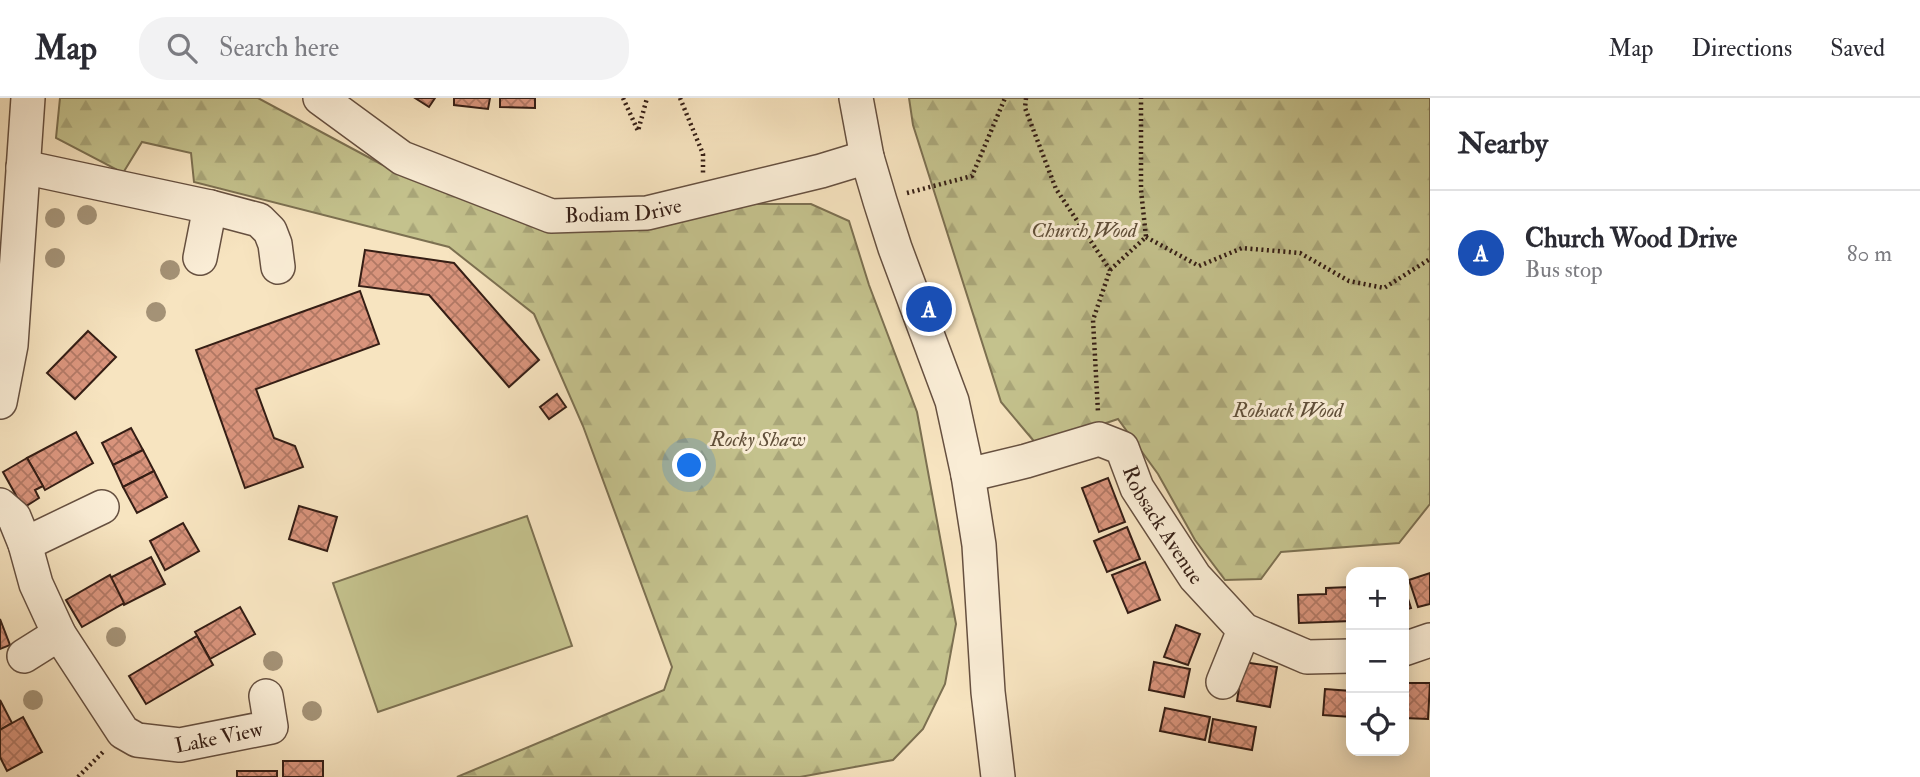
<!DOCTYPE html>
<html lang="en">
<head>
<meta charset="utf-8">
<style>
	:root { --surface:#fff; --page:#f2f2f3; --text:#2b2b33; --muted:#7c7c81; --line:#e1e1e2; --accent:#0f766e }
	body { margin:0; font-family:"IM FELL Double Pica",serif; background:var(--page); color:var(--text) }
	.controls { position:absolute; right:21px; bottom:21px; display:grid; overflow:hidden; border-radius:14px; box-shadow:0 4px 18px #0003 }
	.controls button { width:63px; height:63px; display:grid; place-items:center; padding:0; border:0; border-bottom:2px solid var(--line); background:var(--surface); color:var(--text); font:35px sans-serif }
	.you { position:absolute; left:690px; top:368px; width:24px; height:24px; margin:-18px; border:5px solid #fff; border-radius:50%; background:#1a73e8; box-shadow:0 0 0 10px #1a73e833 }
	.badge { display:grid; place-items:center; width:46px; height:46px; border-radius:50%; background:var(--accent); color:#fff; font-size:23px; font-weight:700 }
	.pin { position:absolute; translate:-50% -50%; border:4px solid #fff; box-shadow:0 2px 7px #0006 }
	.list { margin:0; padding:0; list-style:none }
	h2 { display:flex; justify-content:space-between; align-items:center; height:91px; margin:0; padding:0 28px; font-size:30px }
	h2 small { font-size:23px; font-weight:400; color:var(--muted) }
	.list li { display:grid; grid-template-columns:46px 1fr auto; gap:21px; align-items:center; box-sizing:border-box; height:126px; padding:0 28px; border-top:2px solid var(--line) }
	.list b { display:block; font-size:26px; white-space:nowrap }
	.list p { margin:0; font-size:23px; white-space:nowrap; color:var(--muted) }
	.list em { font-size:23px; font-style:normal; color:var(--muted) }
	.icon { flex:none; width:38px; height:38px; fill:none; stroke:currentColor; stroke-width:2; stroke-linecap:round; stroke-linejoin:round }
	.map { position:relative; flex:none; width:1430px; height:679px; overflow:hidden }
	header { display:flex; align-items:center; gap:42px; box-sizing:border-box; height:98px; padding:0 35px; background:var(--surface); border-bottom:2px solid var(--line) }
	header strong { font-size:33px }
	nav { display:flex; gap:38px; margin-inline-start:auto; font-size:24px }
	.search { width:490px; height:63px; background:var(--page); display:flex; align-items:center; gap:18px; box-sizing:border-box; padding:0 24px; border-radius:28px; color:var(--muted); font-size:26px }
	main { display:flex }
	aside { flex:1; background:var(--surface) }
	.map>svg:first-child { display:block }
	.forest { fill:url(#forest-firs); stroke:#7c7051; stroke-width:2 }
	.park { fill:#c4c28d; stroke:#7c7051; stroke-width:2 }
	.building { fill:url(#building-cross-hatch); stroke:#351e15; stroke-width:2 }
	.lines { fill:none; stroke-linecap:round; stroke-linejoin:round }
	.minor-casing { stroke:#665040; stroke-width:36 }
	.path { stroke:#351e15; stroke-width:4.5; stroke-dasharray:2 3.5; stroke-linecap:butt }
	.minor { stroke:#faedd6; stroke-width:33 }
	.tree { fill:#a49276 }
	.labels { text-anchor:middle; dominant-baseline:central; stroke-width:6; stroke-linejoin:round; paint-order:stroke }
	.street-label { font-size:21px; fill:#351e15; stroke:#faedd6 }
	.park-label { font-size:21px; font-style:italic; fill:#604f39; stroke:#faedd6 }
</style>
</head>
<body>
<header>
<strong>Map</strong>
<div class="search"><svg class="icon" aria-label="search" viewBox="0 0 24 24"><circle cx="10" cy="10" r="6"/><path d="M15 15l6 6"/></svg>Search here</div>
<nav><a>Map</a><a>Directions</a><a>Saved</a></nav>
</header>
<main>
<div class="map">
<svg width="1430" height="679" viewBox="0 0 1430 679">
	<defs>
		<pattern id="forest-firs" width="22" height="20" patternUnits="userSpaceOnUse" patternTransform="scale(1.75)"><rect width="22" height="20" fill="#c4c28d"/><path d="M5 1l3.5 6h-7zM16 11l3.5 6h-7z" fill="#a9a679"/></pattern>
		<pattern id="building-cross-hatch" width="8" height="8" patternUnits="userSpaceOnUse" patternTransform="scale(1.75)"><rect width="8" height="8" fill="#d9947c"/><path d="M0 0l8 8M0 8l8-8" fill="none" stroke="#b17864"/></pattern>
	</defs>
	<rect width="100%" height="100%" fill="#f7e4c0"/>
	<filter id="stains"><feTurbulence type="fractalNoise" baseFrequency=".00286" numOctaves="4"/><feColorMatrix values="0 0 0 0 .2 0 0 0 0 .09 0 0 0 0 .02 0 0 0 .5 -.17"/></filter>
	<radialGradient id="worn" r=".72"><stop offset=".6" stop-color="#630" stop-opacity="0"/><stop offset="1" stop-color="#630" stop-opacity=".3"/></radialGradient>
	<!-- forest -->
	<g class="forest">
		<polygon points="60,0 258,0 381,66 550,133 750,106 811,106 849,123 869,187 917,314 956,526 945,586 923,631 893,662 800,679 457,679 664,592 672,569 583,328 534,216 449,149 194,84 191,55 142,44 123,75 56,40"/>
		<polygon points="909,0 1430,0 1430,406 1399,445 1281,454 1261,481 1225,482 1195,442 1158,376 1118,321 1038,348 1001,304 913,27"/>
	</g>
	<!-- park -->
	<polygon class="park" points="527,418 572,548 378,614 333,485"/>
	<!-- building -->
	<g class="building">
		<polygon points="415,0 435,0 429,9"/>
		<polygon points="454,0 490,0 488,11 454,7"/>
		<polygon points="500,0 535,0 535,10 500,9"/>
		<polygon points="365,152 454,165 539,262 509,289 429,197 359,188"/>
		<polygon points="360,193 379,246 256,291 274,340 295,348 303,369 245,390 196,252"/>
		<polygon points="88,233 116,259 75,301 47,275"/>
		<polygon points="557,296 566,309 549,321 540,309"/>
		<polygon points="131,330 143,352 113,367 102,345"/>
		<polygon points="76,334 93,365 45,392 27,360"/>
		<polygon points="143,352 154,373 123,389 113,367"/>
		<polygon points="27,360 43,388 35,392 39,400 23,410 3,374"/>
		<polygon points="154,373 167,399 137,415 123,389"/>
		<polygon points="1108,380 1125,424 1099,434 1082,390"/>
		<polygon points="299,408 337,419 327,453 289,441"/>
		<polygon points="183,425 199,453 165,472 150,443"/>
		<polygon points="1127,429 1140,461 1107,474 1094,443"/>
		<polygon points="151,459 165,486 124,507 110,480"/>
		<polygon points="1145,464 1160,502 1128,515 1112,477"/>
		<polygon points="1430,475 1430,506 1418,509 1409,482"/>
		<polygon points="110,477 124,505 82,529 66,502"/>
		<polygon points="1404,488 1411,510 1404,512"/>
		<polygon points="1350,489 1351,523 1299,525 1298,497 1326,496 1326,490"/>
		<polygon points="240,509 255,536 210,561 195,534"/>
		<polygon points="0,521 10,547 0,551"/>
		<polygon points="1176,527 1200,536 1188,567 1164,559"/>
		<polygon points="197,538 213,567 146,606 129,578"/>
		<polygon points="1154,564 1190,571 1184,599 1149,592"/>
		<polygon points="1243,564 1277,569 1270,609 1237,603"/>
		<polygon points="1408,585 1430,585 1428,621 1404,620 1404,586"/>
		<polygon points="1325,591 1351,593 1351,619 1323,617"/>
		<polygon points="0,602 12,625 0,632"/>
		<polygon points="1165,610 1210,619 1205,642 1160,633"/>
		<polygon points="23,619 42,654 7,673 0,659 0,632"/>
		<polygon points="1213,621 1256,629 1252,652 1209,644"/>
		<rect x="283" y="663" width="40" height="16"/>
		<rect x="237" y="673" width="40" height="6"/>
	</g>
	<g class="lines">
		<defs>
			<g id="minor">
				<path id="s1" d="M320,0L402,60L551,118L647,115L821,73L867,59"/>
				<polyline points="856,0 867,59 880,103 895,150 952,303 968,377 979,447 988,594 998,679"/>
				<polyline points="23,69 210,109 259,122 270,133 275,146 278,169"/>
				<polyline points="200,160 210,109"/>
				<polyline points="0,304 11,247 28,0"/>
				<path id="s2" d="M968,377L1026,363L1099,341L1122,350L1137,390L1195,479L1244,532L1307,559L1351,558"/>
				<path id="s3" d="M0,407L14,419L25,446L36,486L59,536L123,634L137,642L180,647L271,629L266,598"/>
				<polyline points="25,446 102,409"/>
				<polyline points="1404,551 1430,542"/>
				<polyline points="24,558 59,536"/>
				<polyline points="1223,584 1244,532"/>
			</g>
		</defs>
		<!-- minor casing -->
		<use href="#minor" class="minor-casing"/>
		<!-- path -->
		<g class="path">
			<polyline points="623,0 638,33 647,0"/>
			<polyline points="680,0 703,56 703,75"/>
			<polyline points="1026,0 1025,10 1056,91 1110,172 1093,222 1098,314"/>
			<polyline points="907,95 972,78 1005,0"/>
			<polyline points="1146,139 1199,168 1242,150 1300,155 1349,183 1384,190 1430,161"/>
			<polyline points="1110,172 1146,139 1141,92 1141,0"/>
			<polyline points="78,679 105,652"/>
		</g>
		<!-- minor -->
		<use href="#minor" class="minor"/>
	</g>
	<!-- trees -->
	<g class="tree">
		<circle cx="87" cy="117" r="10"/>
		<circle cx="55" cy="120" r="10"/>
		<circle cx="55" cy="160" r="10"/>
		<circle cx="170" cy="172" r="10"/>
		<circle cx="156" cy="214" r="10"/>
		<circle cx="116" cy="539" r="10"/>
		<circle cx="273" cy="563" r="10"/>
		<circle cx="33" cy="602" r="10"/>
		<circle cx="312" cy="613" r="10"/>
	</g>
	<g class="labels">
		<!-- street labels -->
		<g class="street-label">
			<text stroke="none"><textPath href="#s1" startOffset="334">Bodiam Drive</textPath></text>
			<text stroke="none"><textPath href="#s2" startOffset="248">Robsack Avenue</textPath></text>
			<text stroke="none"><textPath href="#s3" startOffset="360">Lake View</textPath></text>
		</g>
		<!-- park labels -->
		<g class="park-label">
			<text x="1084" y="132">Church Wood</text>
			<text x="1288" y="312">Robsack Wood</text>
			<text x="758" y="341">Rocky Shaw</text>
		</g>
	</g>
	<rect width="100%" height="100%" filter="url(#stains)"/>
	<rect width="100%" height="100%" fill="url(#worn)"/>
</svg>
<div class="controls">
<button>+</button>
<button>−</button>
<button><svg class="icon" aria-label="locate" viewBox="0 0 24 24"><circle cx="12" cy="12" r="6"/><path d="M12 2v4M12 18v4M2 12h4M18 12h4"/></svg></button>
</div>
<div class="you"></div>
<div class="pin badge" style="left:929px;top:211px;background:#1a4fb4">A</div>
</div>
<aside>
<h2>Nearby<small></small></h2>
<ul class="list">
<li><span class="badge" style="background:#1a4fb4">A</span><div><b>Church Wood Drive</b><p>Bus stop</p></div><em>80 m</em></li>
</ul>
</aside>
</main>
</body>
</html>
